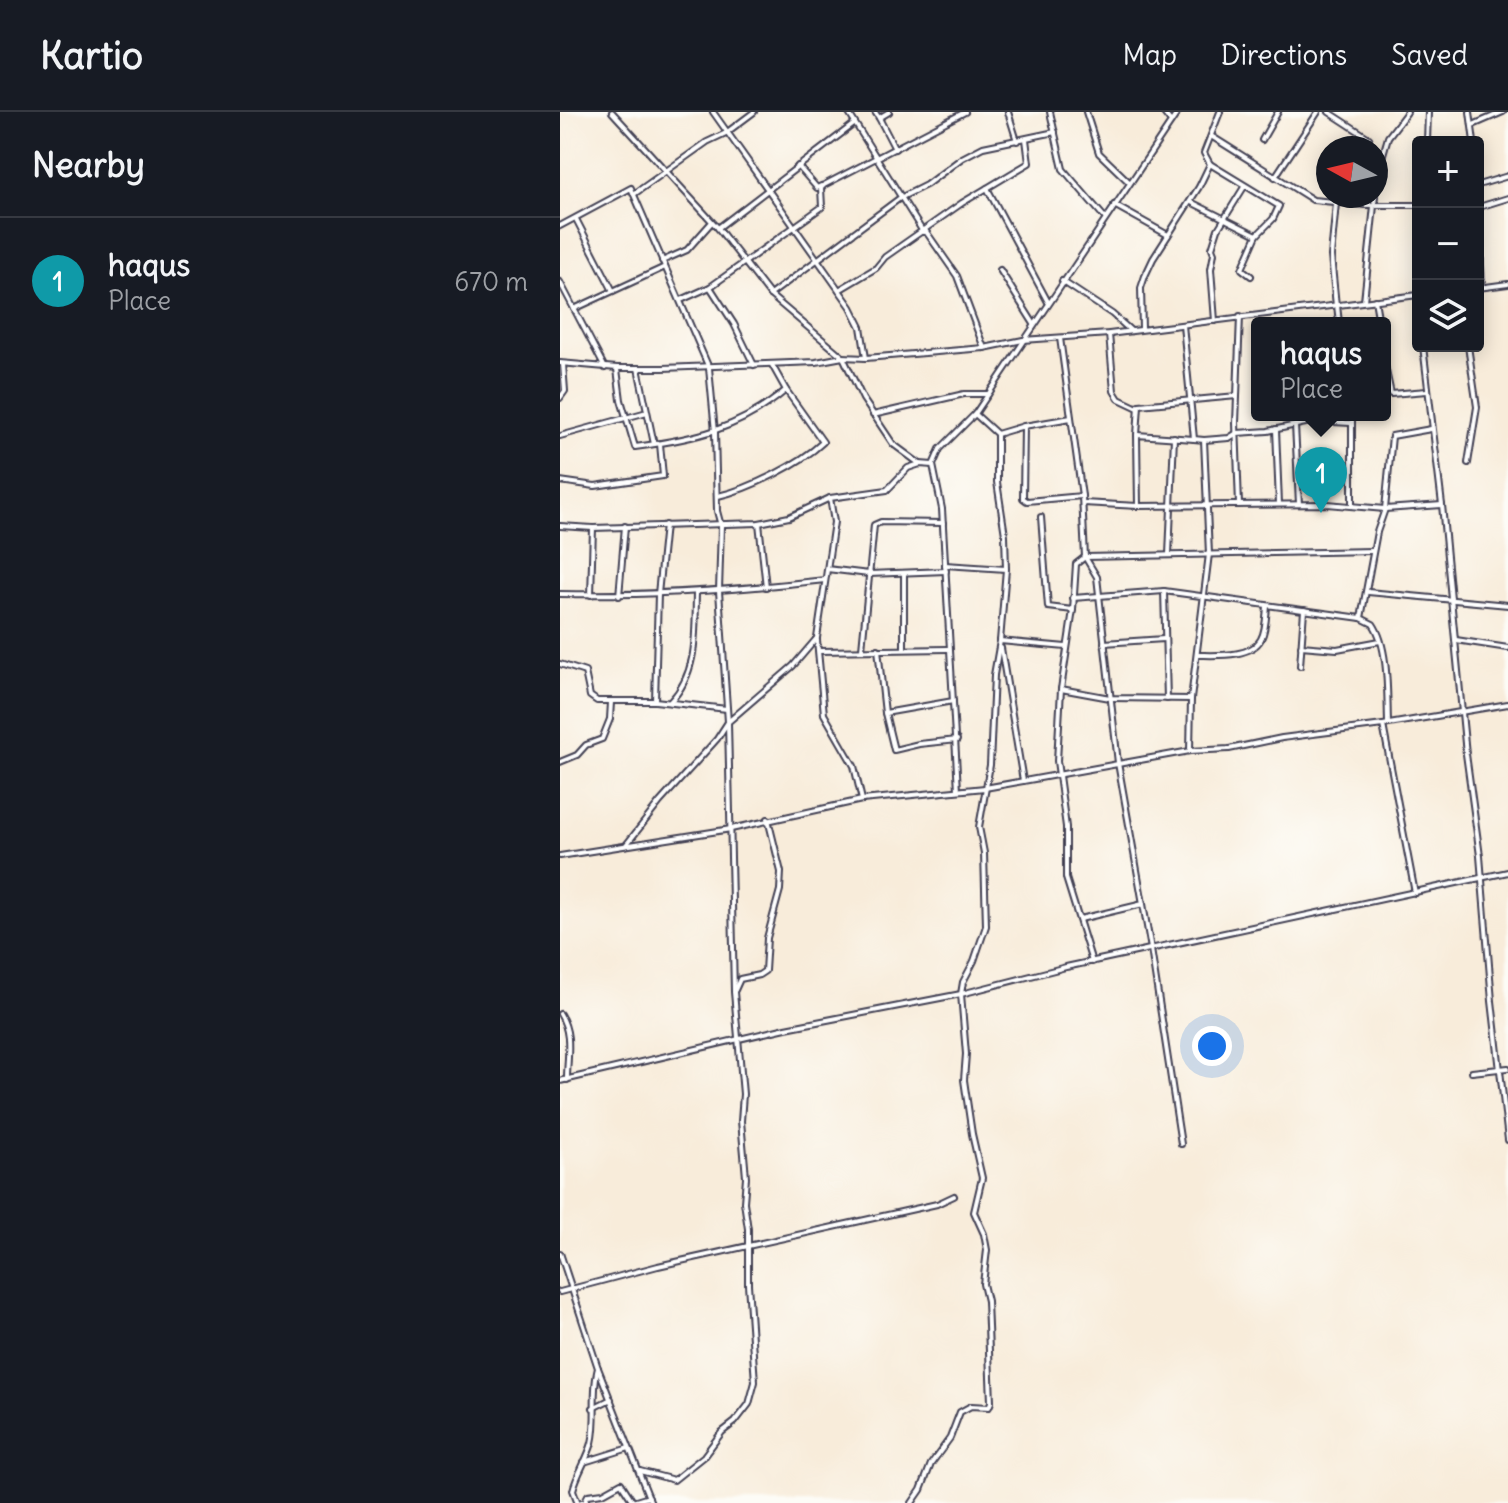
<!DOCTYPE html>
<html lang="en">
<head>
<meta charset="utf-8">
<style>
	:root { --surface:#171b24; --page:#20242c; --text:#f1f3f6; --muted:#9ea1a6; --line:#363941; --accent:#db2777 }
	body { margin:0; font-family:Delius,sans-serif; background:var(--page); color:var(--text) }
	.controls { position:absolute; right:24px; top:24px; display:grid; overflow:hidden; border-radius:8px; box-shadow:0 4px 20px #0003 }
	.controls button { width:72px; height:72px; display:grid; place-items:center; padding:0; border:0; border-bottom:2px solid var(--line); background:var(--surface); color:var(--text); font:40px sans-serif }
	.compass { position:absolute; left:756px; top:24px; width:72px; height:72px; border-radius:50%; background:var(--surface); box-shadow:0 4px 20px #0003; rotate:278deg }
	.you { position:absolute; left:652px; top:934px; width:28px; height:28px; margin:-20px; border:6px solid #fff; border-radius:50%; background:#1a73e8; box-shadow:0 0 0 12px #1a73e833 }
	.badge { display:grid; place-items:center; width:52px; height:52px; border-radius:50%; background:var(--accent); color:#fff; font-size:26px; font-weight:700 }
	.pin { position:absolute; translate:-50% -66px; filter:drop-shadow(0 2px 4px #0008) }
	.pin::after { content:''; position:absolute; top:42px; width:28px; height:24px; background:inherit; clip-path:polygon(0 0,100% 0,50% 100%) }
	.popup { position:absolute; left:691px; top:205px; width:140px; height:104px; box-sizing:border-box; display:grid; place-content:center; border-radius:8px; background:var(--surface); filter:drop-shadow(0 2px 6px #0005); font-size:26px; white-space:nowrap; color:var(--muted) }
	.popup b { font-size:30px; color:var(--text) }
	.popup::after { content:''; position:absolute; left:50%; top:100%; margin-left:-16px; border:16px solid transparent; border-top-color:var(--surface) }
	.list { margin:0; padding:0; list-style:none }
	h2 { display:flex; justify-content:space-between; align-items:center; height:104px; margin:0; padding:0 32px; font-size:34px }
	h2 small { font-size:26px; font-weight:400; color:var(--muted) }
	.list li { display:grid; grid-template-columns:52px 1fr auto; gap:24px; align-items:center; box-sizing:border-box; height:128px; padding:0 32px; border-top:2px solid var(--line) }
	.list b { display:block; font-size:30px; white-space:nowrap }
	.list p { margin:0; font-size:26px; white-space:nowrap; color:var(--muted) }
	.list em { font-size:26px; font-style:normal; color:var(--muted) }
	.icon { flex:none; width:44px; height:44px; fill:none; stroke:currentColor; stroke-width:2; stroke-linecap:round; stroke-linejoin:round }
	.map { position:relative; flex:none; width:948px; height:1391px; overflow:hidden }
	header { display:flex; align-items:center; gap:48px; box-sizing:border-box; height:112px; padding:0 40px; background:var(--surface); border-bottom:2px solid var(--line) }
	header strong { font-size:38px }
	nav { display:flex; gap:44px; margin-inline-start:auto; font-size:28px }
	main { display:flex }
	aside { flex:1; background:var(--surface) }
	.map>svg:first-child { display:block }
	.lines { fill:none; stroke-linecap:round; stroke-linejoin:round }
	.street-casing { stroke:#424053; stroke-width:8 }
	.street { stroke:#fff; stroke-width:4 }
</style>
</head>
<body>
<header>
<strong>Kartio</strong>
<nav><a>Map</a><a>Directions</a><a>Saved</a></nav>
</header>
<main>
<aside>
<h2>Nearby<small></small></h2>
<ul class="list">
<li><span class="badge" style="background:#0f9aa8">1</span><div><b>haqus</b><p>Place</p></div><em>670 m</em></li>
</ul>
</aside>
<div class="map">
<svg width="948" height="1391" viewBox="0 0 948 1391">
	<rect width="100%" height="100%" fill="#fdfcf7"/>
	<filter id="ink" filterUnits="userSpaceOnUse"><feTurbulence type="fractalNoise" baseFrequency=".0125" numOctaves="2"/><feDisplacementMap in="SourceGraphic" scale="16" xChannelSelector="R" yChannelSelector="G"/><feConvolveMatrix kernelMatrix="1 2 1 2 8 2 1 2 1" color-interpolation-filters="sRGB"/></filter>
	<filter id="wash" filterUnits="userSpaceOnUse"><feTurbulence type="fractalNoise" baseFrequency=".006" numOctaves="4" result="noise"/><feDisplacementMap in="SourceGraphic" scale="32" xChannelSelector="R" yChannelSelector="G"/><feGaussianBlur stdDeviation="1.8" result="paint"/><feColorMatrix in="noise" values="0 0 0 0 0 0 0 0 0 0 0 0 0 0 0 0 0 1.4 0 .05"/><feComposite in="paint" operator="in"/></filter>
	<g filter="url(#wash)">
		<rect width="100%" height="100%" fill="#f8ecda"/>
	</g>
	<g filter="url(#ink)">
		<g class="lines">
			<defs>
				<g id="street">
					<polyline points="52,0 158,116 210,183 283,245 303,287 333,332 360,352"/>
					<polyline points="153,0 291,195 301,215 306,246"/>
					<polyline points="288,0 363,120"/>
					<polyline points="315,0 319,6 329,0"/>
					<polyline points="448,0 457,29"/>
					<polyline points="490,0 503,57 545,106"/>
					<polyline points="526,0 539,41 569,70"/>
					<polyline points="603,0 611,10"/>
					<polyline points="769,0 809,26"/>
					<polyline points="910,0 914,30"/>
					<polyline points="319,6 335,37"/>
					<polyline points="913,13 943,0"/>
					<polyline points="651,24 753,88 805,93 858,93"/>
					<polyline points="702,28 718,0"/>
					<polyline points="867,30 868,0"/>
					<polyline points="650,52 719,94 713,107 697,123"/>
					<polyline points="238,54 257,76 261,74"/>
					<polyline points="715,65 758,0"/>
					<polyline points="816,67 828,25 847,0"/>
					<polyline points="918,73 948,64"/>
					<polyline points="427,76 488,190"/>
					<polyline points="74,82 147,30 166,21 194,0"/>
					<polyline points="918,88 922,175"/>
					<polyline points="631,90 697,123 682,157 691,164"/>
					<polyline points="776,91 771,144 776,194"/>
					<polyline points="554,93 608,123"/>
					<polyline points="919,95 948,86"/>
					<polyline points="16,107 53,179"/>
					<polyline points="0,114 71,76 149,256 155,320 157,399 161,414 159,479 168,610 174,880 183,982 181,1009 186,1065 184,1090 188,1117 188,1172 195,1270 189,1292 175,1310 162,1320 144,1344 114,1368 80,1359"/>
					<polyline points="158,116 294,12"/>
					<polyline points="365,118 397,164 424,236"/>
					<polyline points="102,149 127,138 151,111"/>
					<polyline points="440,158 474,212"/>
					<polyline points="502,169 552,202 571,219"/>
					<polyline points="0,170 45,256"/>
					<polyline points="150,175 174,212 194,253"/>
					<polyline points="918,176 948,172"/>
					<polyline points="279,178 316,156 325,145 402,91 469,51 466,27"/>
					<polyline points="210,183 340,86 366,73 402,46 423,35 495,20"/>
					<polyline points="121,188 150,175 262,95 261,76 264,73 405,0"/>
					<polyline points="815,188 819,211"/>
					<polyline points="804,189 815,84"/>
					<polyline points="777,193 779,211"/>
					<polyline points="14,197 105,155"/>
					<polyline points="655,209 651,157 654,141 652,136 658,117 684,75"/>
					<polyline points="623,213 634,327 644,328 649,442 631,587 630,639"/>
					<polyline points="582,217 581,176 585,164 593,147 639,75 650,52 644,41 660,0"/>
					<polyline points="549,222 554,279 559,287 578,296"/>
					<polyline points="500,226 522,384 525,445 537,465 558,651 591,837 621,1032"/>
					<polyline points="863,234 882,393 906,642 920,744 932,889 948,1028"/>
					<polyline points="0,251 57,256 103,256 256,250 283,245 306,246 424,236 463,228 549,222 858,183"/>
					<polyline points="825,254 831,282 867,279"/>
					<polyline points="78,256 94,332"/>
					<path d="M57,257L61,288L75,335C134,327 180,317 226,278"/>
					<polyline points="0,286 5,279 3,252"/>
					<polyline points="313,303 404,282 428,282"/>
					<polyline points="511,306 464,314 463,386 467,389 522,384"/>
					<polyline points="735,313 739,392"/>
					<polyline points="716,317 719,392"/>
					<polyline points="437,322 464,314"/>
					<polyline points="577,323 579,293 677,284"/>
					<polyline points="0,324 87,300"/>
					<polyline points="644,328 669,326 677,321 708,319 755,309 791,311"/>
					<polyline points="908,351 917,295 908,234"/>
					<polyline points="0,369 35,374 103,364 100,332"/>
					<path d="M158,384C190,377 240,352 263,330L226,278L212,253"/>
					<polyline points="523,391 578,394 767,392 825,397 882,393"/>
					<polyline points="679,393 676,311 680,204"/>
					<polyline points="578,394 577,323 634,327"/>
					<polyline points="792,394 792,303"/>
					<polyline points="481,405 488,495 513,498"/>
					<polyline points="199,411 206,475"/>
					<polyline points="0,414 33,416 199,411 229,405 270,386 327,378 348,356 360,352 373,353"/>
					<polyline points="609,443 614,325"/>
					<polyline points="385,453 446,457"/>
					<polyline points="267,457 309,462 386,459"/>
					<polyline points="604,479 607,587"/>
					<polyline points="808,480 948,493"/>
					<path d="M0,482C89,484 177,478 265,468"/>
					<polyline points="31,483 33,416"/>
					<polyline points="59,484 65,414"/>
					<path d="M513,486L604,479L801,506L813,512C829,535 827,583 828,611"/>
					<polyline points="801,506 817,420 825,397 832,324 871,317"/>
					<polyline points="257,528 264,602 294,654 302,688"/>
					<polyline points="896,528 948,536"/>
					<polyline points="440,529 506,535"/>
					<polyline points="544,531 604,527"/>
					<polyline points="741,534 777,537 820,529"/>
					<polyline points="344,536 344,461"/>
					<polyline points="441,536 463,669"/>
					<polyline points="302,537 314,413 321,410 383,411"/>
					<polyline points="318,537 325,601"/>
					<polyline points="259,539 388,537"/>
					<path d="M638,543C656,543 691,546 701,527C706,518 706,505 707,494"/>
					<polyline points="0,552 25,560 30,584 37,589 95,589 167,597"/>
					<polyline points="740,554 744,498"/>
					<polyline points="501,577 550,586 631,587"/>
					<polyline points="95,589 98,482 105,413"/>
					<polyline points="393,589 325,601 334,638 359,632 397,628"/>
					<path d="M110,590C139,560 135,518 136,480"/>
					<polyline points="823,613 855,781"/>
					<polyline points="0,650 17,643 26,633 42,627 50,607 51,590"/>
					<polyline points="398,678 382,397 373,353 380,337 415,302 618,0"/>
					<polyline points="66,733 100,690 157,627 168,610 233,554 257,526 274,410 270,386"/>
					<polyline points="0,744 171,717 302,688 425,676 630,639 669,637 722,626 823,613 948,592"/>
					<polyline points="520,807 583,792"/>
					<polyline points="532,850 506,766 506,715 497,649 501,577 513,498 516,452 525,445 813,439"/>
					<polyline points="175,878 180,867 199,863 205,859 207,826 220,778 221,760 208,707"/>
					<path d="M0,902C13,923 7,944 7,968"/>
					<polyline points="912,960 948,956"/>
					<polyline points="0,969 226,916 401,882 506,855 948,760"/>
					<polyline points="0,1141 38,1256 91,1391"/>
					<polyline points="0,1180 98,1154 377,1092 394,1084"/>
					<polyline points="33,1296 51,1287"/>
					<polyline points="24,1350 69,1336"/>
					<path d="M18,1391L13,1378C17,1362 27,1348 32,1331C38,1307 31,1280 38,1256"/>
					<polyline points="19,1391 25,1389 28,1383 43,1381 61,1371 72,1388"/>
					<polyline points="69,1391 89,1385"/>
					<polyline points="352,1391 361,1378 371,1352 390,1326 400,1300 411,1294 429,1295 431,1290 427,1189 423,1172 427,1138 424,1122 414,1100 422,1066 412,1022 404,968 406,942 401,882 403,870 414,849 426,814 424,741 419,715 430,653 434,563 440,529 446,457 445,423 437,370 437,322 415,302"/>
				</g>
			</defs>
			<!-- street casing -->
			<use href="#street" class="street-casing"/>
			<!-- street -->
			<use href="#street" class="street"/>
		</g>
	</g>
</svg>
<div class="controls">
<button>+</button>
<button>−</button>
<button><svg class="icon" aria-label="layers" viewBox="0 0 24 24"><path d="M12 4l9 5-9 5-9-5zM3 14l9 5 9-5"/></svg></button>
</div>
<svg class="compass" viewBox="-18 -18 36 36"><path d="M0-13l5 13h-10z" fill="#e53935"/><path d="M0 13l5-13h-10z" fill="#9ea1a6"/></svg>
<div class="you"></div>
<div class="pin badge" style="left:761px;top:401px;background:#0f9aa8">1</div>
<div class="popup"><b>haqus</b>Place</div>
</div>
</main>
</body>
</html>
